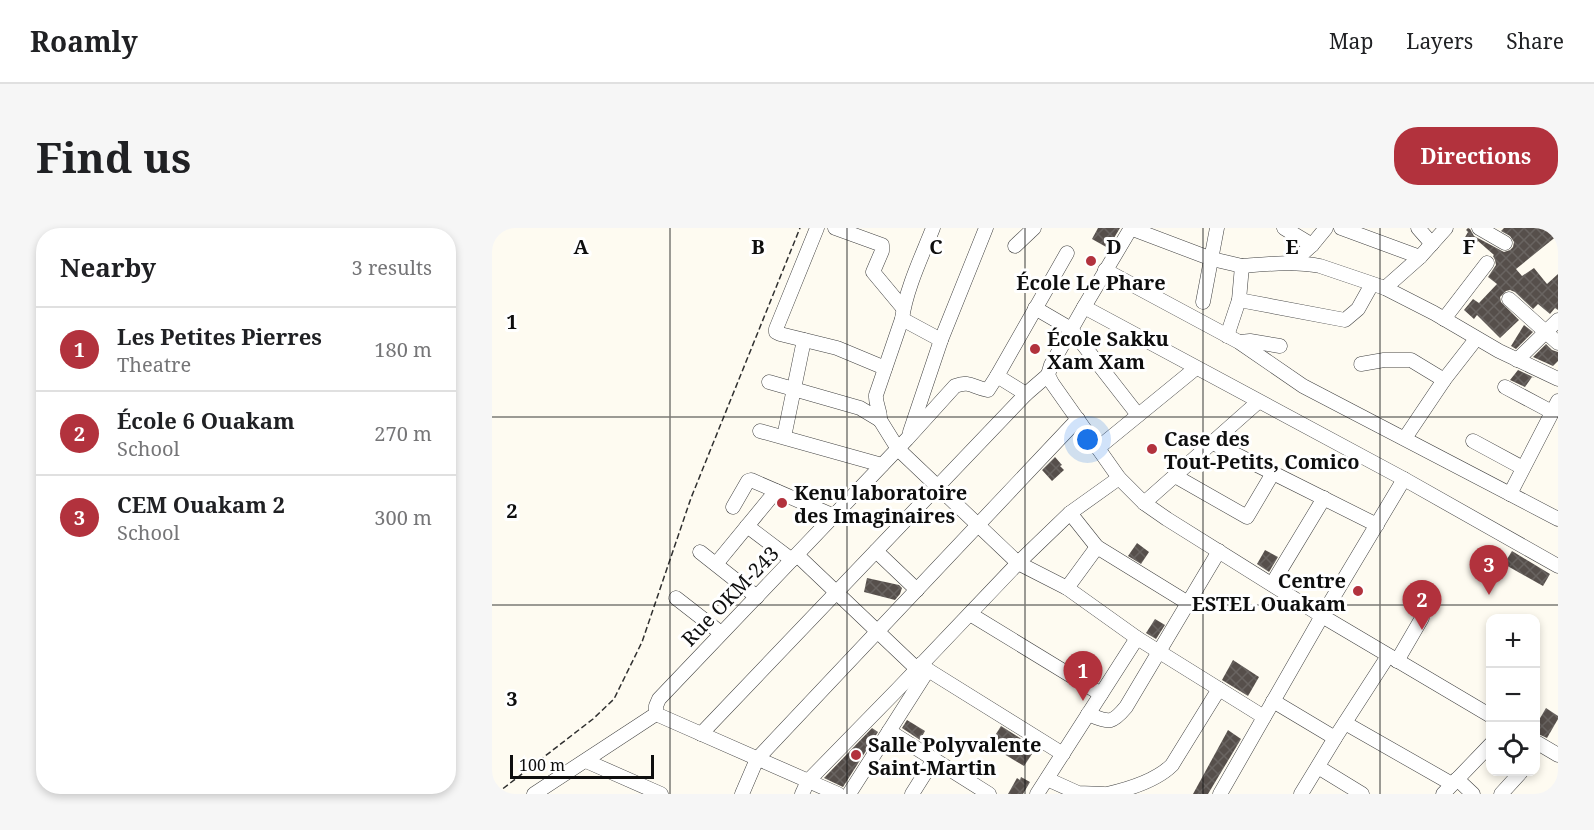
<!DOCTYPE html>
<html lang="en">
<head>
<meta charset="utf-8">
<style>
	:root { --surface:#fff; --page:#f6f6f6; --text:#202124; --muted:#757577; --line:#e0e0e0; --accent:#b2323d }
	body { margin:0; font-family:"Noto Serif",serif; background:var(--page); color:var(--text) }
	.controls { position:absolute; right:18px; bottom:18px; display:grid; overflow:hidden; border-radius:12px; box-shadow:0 3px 9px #0003 }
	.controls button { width:54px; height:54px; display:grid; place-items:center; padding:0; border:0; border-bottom:2px solid var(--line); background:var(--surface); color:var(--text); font:30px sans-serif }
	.scale { position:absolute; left:18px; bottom:15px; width:144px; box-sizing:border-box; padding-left:6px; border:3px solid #0e0e0e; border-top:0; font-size:16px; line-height:21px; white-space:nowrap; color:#0e0e0e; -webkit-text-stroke:4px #fff; paint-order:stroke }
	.you { position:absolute; left:596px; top:212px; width:21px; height:21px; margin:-15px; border:4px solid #fff; border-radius:50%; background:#1a73e8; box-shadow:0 0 0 9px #1a73e833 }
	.badge { display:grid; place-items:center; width:39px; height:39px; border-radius:50%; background:var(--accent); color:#fff; font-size:20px; font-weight:700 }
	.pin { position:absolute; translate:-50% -50px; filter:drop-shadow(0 2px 3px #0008) }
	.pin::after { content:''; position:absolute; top:32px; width:21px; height:18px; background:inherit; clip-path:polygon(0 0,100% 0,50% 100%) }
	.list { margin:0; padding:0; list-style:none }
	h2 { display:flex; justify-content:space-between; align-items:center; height:78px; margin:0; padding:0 24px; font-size:26px }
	h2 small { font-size:20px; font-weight:400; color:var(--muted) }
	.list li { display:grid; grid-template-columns:39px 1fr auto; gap:18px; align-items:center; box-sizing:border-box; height:84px; padding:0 24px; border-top:2px solid var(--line) }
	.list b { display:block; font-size:22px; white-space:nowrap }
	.list p { margin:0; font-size:20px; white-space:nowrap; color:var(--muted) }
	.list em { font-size:20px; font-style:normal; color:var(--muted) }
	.icon { flex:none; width:33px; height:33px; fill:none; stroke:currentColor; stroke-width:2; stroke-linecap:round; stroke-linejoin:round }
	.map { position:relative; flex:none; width:1066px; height:566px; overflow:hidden; border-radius:24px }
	header { display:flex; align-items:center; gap:36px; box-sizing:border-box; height:84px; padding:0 30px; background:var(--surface); border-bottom:2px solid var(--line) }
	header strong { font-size:28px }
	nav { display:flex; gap:33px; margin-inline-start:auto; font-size:21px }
	.intro { display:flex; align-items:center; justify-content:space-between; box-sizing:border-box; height:144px; padding:0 36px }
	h1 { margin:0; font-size:42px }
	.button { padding:15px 27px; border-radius:24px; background:var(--accent); color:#fff; font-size:21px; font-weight:700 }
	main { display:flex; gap:36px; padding:0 36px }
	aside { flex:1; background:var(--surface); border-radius:24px; box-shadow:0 3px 9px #0003 }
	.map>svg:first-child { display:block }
	.building { fill:url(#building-cross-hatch) }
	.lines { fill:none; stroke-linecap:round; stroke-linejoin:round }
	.minor-casing { stroke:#414141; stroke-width:15 }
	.path { stroke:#303030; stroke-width:1.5; stroke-dasharray:6 3; stroke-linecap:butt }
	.minor { stroke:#fff; stroke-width:14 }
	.grid { fill:none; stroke:#0e0e0e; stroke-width:1.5; stroke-opacity:0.55 }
	.poi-dot { fill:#b2323d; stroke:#fff; stroke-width:2 }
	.labels { text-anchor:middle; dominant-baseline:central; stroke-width:6; stroke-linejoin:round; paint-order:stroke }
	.poi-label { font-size:20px; font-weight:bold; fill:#0e0e0e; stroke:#fff; text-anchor:start }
	.street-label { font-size:20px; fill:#0e0e0e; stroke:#fff }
	.grid-label { font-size:20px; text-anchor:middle; font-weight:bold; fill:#0e0e0e; stroke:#fff; stroke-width:6; stroke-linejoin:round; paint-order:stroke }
</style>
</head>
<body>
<header>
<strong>Roamly</strong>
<nav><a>Map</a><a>Layers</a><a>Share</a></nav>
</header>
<div class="intro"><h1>Find us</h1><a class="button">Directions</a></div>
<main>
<aside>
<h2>Nearby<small>3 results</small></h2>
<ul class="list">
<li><span class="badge">1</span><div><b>Les Petites Pierres</b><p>Theatre</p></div><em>180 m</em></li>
<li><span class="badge">2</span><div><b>École 6 Ouakam</b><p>School</p></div><em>270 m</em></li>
<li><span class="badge">3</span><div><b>CEM Ouakam 2</b><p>School</p></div><em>300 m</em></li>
</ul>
</aside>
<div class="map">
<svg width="1066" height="566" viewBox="0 0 1066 566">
	<defs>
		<pattern id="building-cross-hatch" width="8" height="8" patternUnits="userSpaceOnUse" patternTransform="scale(1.5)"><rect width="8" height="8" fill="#564f4b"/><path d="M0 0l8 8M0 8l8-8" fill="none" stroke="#696461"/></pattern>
	</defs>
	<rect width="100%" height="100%" fill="#fefbf1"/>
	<!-- building -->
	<g class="building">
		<polygon points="606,0 628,0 616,20 600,11"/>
		<polygon points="976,0 978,1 982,8 1012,24 1018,22 1021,19 1022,14 1018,8 1009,3 1012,0 1066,0 1066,7 1024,41 1030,48 1042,40 1055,56 1066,46 1066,82 1063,80 1058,86 1046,76 1041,81 1023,64 1018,62 1014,63 1008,69 1009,74 1027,92 1008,110 985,87 982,91 972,82 981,71 987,75 1005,56 996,49 1004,37 1003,32 1001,28 1002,27 986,13 983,17 972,11 976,4 974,2"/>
		<polygon points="1032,97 1041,104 1024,121 1019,118"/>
		<polygon points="1054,116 1060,122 1066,124 1066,133 1061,138 1041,129"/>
		<polygon points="1026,142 1043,150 1040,149 1033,159 1018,152"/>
		<polygon points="563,229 570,237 568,238 572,242 560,253 550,242"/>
		<polygon points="645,315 657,324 649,336 636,328"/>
		<polygon points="773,322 786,329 777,344 765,336"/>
		<polygon points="1020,323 1058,346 1051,358 1012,336"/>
		<polygon points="375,350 407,357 410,360 408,366 403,372 372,364"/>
		<polygon points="663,391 673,397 664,411 654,405"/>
		<polygon points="741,432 767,449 756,468 730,452"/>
		<polygon points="1054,480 1066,488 1066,491 1055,510 1044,505 1044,497"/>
		<polygon points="415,492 433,503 428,512 410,500"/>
		<polygon points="509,498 544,520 532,538 497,517"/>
		<polygon points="380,500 386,504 351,559 332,550"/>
		<polygon points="736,502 749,511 716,566 701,566"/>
		<polygon points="529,549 538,554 531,566 516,566 525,550 528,552"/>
	</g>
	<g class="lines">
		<defs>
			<g id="minor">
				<polyline points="325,0 284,101 284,104 288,106 345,120 393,140"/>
				<polyline points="343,0 390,17 390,23 381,44 411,80"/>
				<path d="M638,0L720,31L750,38C776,36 802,33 828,38L893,60L942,85L1007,123L1066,151"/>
				<polyline points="639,0 592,79 559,137 556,147 560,155 627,250 652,275 675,291 830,388 999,488"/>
				<polyline points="792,0 820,17"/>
				<polyline points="849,0 928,29"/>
				<polyline points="926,0 940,16"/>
				<polyline points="987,0 1013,15"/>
				<polyline points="523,18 542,0"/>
				<polyline points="800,35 820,17 834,0"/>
				<polyline points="613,42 747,114 811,158 1066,291"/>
				<polyline points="893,60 928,29 954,0"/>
				<polyline points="1017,71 1066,115"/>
				<polyline points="747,72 853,92 866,81 880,56"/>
				<polyline points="711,74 725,0"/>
				<polyline points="592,79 912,251 1066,338"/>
				<polyline points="543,80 579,101 646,187"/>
				<polyline points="410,91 449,112"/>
				<polyline points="952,91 995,35"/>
				<polyline points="735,108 747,72 750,38"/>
				<polyline points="748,114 758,113 788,118"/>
				<polyline points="1025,132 1066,92"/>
				<polyline points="869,136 892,132 919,132 952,152"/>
				<polyline points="505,148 534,166"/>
				<path d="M277,154L368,180L388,192C389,183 383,176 384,167L410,91C414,61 430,28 441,0"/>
				<polyline points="1013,159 1060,184"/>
				<polyline points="388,192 406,221 526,335 575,360 645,410 772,489"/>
				<polyline points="268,203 390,237"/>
				<polyline points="418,204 449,112 494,0"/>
				<polyline points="292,209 312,112"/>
				<polyline points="913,210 952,152 984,111"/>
				<polyline points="981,213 1031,240"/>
				<polyline points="721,215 885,297"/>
				<polyline points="606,220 704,140"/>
				<polyline points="683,248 755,289 781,245"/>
				<polyline points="1018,266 1066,173"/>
				<polyline points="652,275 766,174"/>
				<polyline points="241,279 256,253 259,252 342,288"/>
				<polyline points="578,285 605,319 696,375"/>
				<polyline points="255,298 300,332"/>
				<polyline points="384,323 425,362"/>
				<polyline points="208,324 265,369"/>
				<polyline points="305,327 425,441"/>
				<polyline points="224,336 284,263"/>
				<polyline points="780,356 832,270"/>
				<polyline points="575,360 605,319"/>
				<polyline points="184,370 229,405"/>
				<polyline points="478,386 609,466"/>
				<polyline points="905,433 930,390"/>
				<polyline points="429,436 436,442 571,526"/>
				<polyline points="781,473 843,510"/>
				<path d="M164,486V478L167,471L415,211L463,158C479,152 481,160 496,162L505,148L575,25"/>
				<polyline points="164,486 346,566"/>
				<path d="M596,486C617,494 619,497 634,479L727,323"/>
				<polyline points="853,495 960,556"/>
				<polyline points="397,503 497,566"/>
				<polyline points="209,506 534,166 556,147"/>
				<polyline points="1044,514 1066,527"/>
				<polyline points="94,533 169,566"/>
				<polyline points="826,539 870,566"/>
				<polyline points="555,551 586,565 612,566"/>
				<polyline points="965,551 981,566"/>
				<polyline points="42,566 164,486"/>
				<polyline points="250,566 265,531 586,191"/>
				<polyline points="310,566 316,553 406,461 526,335 578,285 627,250"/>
				<polyline points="357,566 436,442"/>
				<polyline points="420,566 442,531"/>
				<polyline points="545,566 645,410"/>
				<path d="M615,566C637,561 664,553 680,537L727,461"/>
				<polyline points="728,566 830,388 912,251"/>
				<polyline points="809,566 843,510 896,428"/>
				<polyline points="951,566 999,516"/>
				<polyline points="1009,566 1029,544"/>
			</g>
		</defs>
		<!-- minor casing -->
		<use href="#minor" class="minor-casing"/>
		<!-- path -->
		<polyline class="path" points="4,566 101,491 122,471 150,414 199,270 308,0"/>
		<!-- minor -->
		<use href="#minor" class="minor"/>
	</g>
	<!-- grid -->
	<path class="grid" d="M178,0V566M355,0V566M533,0V566M711,0V566M888,0V566M0,189H1066M0,377H1066"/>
	<!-- markers -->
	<g class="poi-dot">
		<circle cx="599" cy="33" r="6"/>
		<circle cx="543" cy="121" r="6"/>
		<circle cx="660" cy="221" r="6"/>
		<circle cx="290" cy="275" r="6"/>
		<circle cx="866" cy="363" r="6"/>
		<circle cx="364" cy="527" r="6"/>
	</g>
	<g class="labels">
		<!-- poi labels -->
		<g class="poi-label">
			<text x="599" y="54" text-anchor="middle">École Le Phare</text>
			<text x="555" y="110">École Sakku<tspan x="555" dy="23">Xam Xam</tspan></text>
			<text x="672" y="210">Case des<tspan x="672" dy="23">Tout-Petits, Comico</tspan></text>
			<text x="302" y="264">Kenu laboratoire<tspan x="302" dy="23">des Imaginaires</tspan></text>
			<text x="854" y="352" text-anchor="end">Centre<tspan x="854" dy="23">ESTEL Ouakam</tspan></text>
			<text x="376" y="516">Salle Polyvalente<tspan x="376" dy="23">Saint-Martin</tspan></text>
		</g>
		<!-- street labels -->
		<g class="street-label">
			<text transform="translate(238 368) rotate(-46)">Rue OKM-243</text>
		</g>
	</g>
	<g class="grid-label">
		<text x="89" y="26">A</text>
		<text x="266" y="26">B</text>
		<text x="444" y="26">C</text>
		<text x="622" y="26">D</text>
		<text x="800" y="26">E</text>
		<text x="977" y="26">F</text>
		<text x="20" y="101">1</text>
		<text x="20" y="290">2</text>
		<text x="20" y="478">3</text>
	</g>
</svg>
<div class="controls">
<button>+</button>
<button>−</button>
<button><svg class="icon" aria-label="locate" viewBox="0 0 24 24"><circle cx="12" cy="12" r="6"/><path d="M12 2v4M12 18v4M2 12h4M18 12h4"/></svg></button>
</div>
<div class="scale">100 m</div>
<div class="you"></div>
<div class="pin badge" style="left:591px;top:473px">1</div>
<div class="pin badge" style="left:930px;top:402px">2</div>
<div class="pin badge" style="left:997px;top:367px">3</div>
</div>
</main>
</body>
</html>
